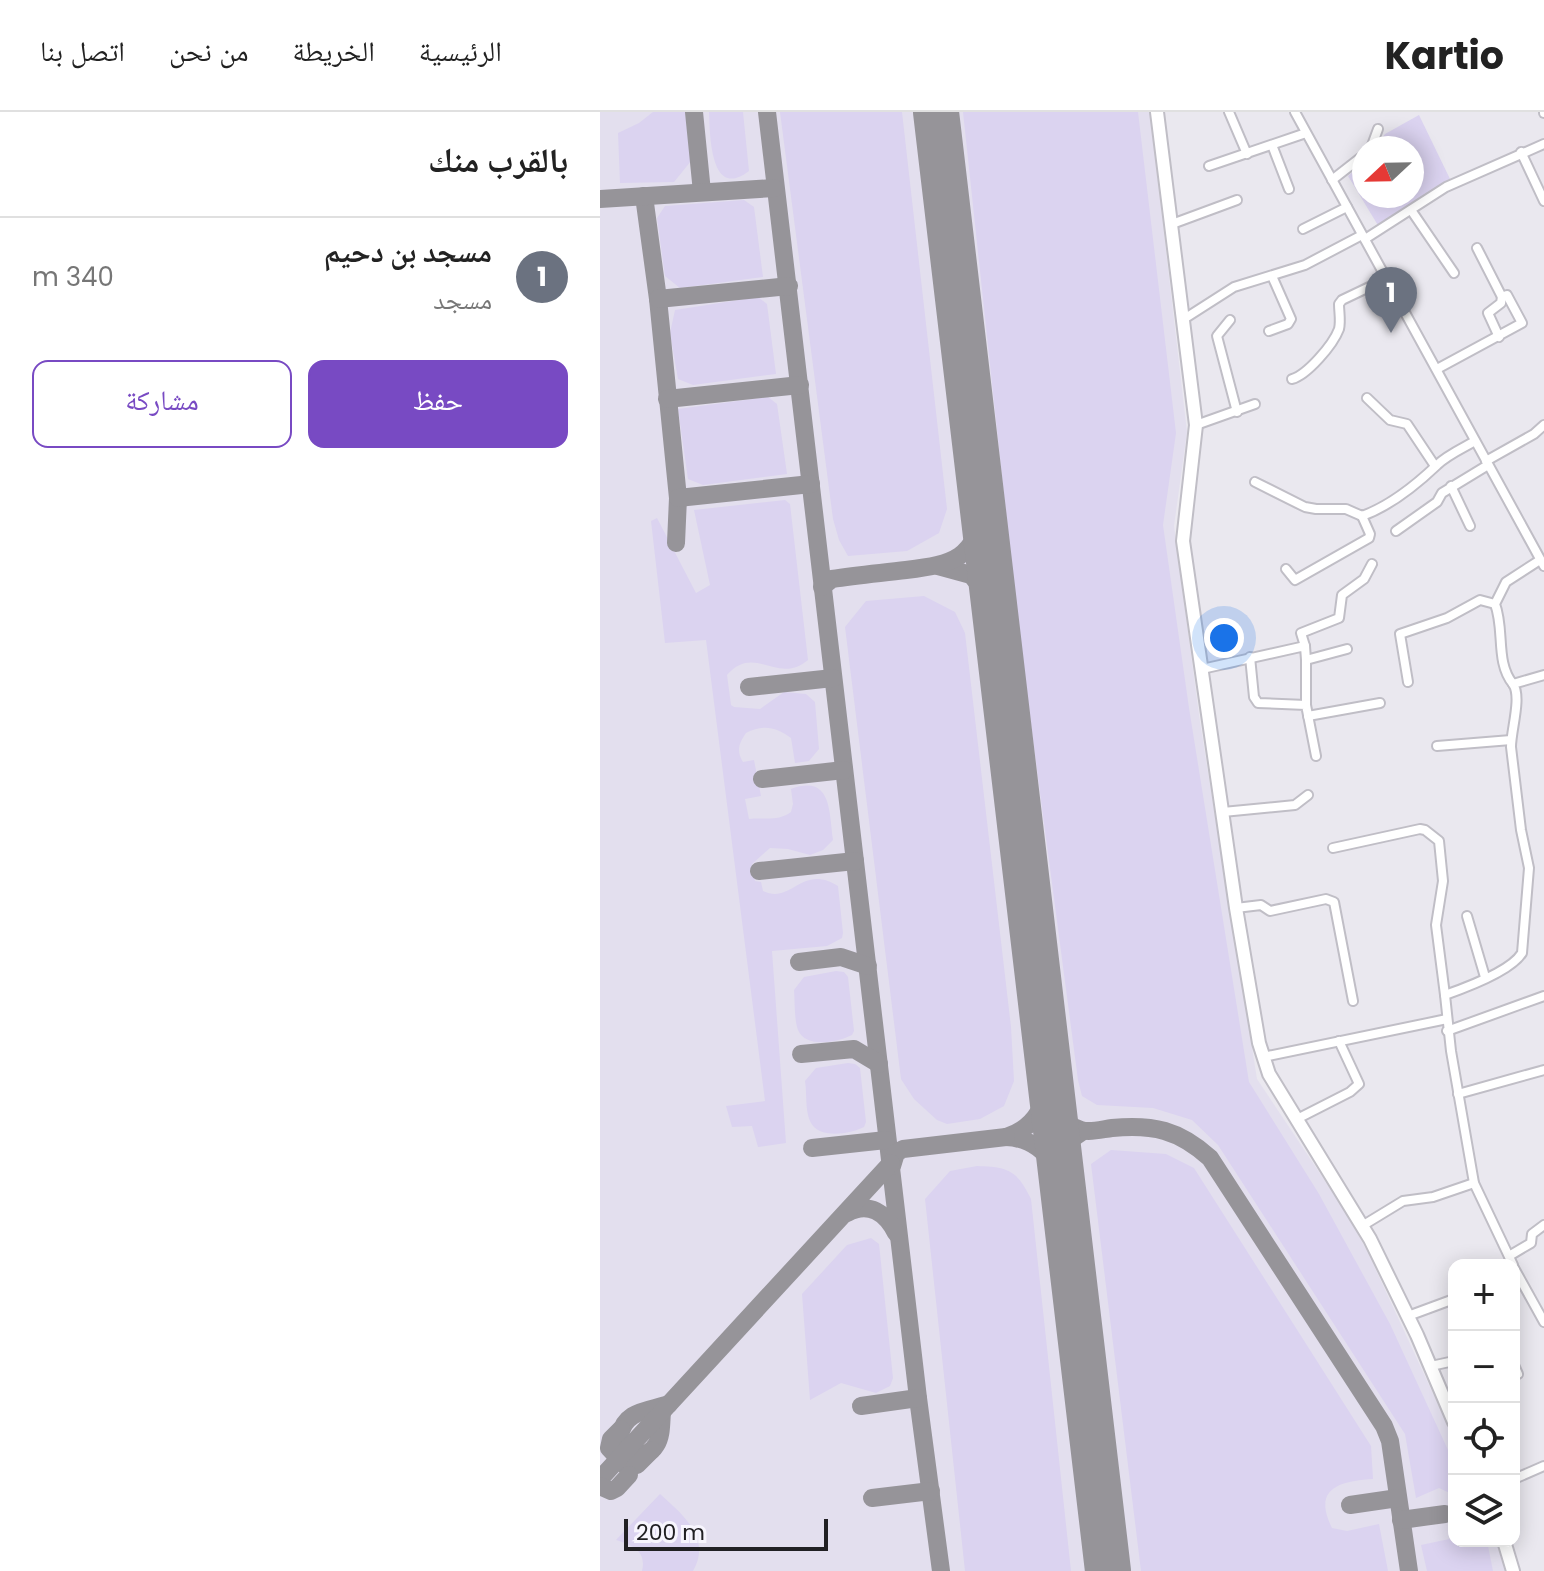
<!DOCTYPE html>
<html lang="ar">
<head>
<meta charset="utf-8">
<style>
	:root { --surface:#fff; --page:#f6f6f6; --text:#222; --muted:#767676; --line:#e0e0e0; --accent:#784ac3 }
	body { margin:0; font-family:Poppins,"Noto Naskh Arabic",sans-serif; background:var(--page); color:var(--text); direction:rtl }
	.controls { position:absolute; right:24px; bottom:24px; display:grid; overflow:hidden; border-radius:16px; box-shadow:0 4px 20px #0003 }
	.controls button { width:72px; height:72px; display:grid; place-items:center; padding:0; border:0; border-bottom:2px solid var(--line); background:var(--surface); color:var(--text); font:40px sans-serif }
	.compass { position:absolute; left:752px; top:24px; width:72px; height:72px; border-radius:50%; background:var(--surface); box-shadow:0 4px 20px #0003; rotate:248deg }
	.scale { position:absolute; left:24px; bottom:20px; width:204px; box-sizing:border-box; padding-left:8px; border:4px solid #212023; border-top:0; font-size:22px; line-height:28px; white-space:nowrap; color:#212023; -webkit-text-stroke:6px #f7f5fd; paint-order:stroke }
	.you { position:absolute; left:624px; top:526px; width:28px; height:28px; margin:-20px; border:6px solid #fff; border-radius:50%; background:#1a73e8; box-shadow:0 0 0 12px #1a73e833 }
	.badge { display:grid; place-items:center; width:52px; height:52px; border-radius:50%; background:var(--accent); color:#fff; font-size:26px; font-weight:700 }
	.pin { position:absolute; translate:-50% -66px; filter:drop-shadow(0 2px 4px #0008) }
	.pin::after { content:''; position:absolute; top:42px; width:28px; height:24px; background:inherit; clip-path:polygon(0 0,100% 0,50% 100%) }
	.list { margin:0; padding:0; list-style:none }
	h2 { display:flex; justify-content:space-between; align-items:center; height:104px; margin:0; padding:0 32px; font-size:34px }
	h2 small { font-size:26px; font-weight:400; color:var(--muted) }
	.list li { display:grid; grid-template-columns:52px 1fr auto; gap:24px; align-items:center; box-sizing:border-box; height:120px; padding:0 32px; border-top:2px solid var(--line) }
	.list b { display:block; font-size:30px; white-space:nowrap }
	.list p { margin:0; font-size:26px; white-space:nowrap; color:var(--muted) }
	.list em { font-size:26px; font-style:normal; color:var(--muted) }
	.actions { display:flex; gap:16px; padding:24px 32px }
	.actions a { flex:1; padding:18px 0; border:2px solid var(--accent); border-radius:16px; text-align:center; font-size:28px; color:var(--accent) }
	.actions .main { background:var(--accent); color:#fff }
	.icon { flex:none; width:44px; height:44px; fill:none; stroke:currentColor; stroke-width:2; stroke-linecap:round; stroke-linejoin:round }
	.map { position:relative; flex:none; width:944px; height:1459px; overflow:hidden; direction:ltr }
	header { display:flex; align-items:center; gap:48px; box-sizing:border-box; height:112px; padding:0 40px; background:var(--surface); border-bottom:2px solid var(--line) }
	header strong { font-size:38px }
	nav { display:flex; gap:44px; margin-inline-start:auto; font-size:28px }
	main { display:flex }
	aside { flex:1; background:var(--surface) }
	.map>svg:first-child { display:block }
	.built { fill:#e3dfee }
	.green { fill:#dbd3f0 }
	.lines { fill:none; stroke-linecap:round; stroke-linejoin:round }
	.taxiway { stroke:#969499; stroke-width:18 }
	.runway { stroke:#969499; stroke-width:46 }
	.street-casing { stroke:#c0bec6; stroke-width:12 }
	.secondary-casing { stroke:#c0bec6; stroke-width:16 }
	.street { stroke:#fff; stroke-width:8 }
	.secondary { stroke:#fff; stroke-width:12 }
</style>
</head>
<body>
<header>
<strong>Kartio</strong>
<nav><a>الرئيسية</a><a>الخريطة</a><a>من نحن</a><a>اتصل بنا</a></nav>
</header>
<main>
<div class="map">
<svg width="944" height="1459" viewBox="0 0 944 1459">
	<rect width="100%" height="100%" fill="#eae8ef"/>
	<!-- built -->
	<polygon class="built" points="0,0 550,0 587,320 574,414 600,610 657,967 747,1102 769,1143 854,1327 854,1429 896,1429 905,1459 0,1459"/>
	<!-- green -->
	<g class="green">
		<polygon points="53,0 85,0 91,49 74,70 20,71 18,21 39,11"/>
		<path d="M109,0H143L149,59C110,89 110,22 109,0Z"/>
		<polygon points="180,0 302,0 347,397 339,421 307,439 248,444 239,428 233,407"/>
		<polygon points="363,0 538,0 576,321 563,413 589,596 649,970 719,1082 790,1212 854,1351 854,1383 839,1376 816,1386 805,1322 618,1033 592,1008 553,996 497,993 482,984 478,968 418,514"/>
		<polygon points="819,3 851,69 779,115 748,64 764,50 764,84 812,84 812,36 775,36 785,22"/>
		<polygon points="144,88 154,95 163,165 80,176 65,164 57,106 65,94"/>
		<polygon points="158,185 167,192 176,262 93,273 78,267 70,221 75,198"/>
		<polygon points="168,285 177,292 187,362 103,373 88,367 78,297"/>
		<path d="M185,388L190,392L208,548C177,574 155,531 127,563L131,593L134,595L160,597L184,580L206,582L215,590L219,637L209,649L195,651L191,626C177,615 162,612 146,621C139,631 136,639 143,650L154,648L161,684L145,687L149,707C165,705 177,710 191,700L193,692L191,677C232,662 229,700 233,728L223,738L210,743L188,737L170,736L152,752L155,769L161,770L163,779C192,793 201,751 238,774L243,821L242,826L227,834L172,839L186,1031L158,1035L152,1014L132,1015L126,994L165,989L106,528L65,531L51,409L57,406L96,481L110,473L94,398Z"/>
		<polygon points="324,484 355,500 365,521 411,915 414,969 404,994 380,1007 347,1012 337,1008 314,987 301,967 245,515 266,489"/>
		<path d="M236,859L244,860L248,865L254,919L252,923C238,930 206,937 198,918C194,907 195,890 194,878L204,865Z"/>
		<path d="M248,951L255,952L260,956L266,1010L264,1015C250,1022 218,1028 210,1009C205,998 207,981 205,969L216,956Z"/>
		<path d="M511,1038L566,1042L594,1056L771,1334L773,1367C740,1369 712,1376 732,1416L747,1419L779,1412L788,1459H541L491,1052Z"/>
		<path d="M377,1054C408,1055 417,1058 431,1087L471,1459H365L325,1087L350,1059Z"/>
		<polygon points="271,1126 279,1132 293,1266 290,1274 276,1281 241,1271 210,1288 202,1182 247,1133"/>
		<path d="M60,1382C83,1403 112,1426 93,1459H42C47,1439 32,1433 16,1428Z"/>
		<polygon points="854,1426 854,1429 887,1429 893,1459 827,1459 821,1433"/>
	</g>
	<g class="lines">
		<!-- taxiway -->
		<g class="taxiway">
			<polyline points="94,0 102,80"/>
			<polyline points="167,0 318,1286 341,1459"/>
			<polyline points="44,84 58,187 78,386 76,431"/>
			<polyline points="0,87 174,76"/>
			<polyline points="58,187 189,174"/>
			<polyline points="67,287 200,273"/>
			<polyline points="78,386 211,372"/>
			<polyline points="338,454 371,463 394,490"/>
			<path d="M222,475L232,467C257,463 282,461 306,458C354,452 375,447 383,396"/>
			<polyline points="149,575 233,566"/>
			<polyline points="162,667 244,658"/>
			<polyline points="159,759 255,749"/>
			<polyline points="199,850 241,845 268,854"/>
			<polyline points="201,942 254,937 279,952"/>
			<path d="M450,960C446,991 438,1015 406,1025C433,1026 446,1041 462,1061"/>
			<path d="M453,995C461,1004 469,1015 481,1018C490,1021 503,1017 512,1016C553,1012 579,1018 610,1046L784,1314L790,1329L809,1459"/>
			<polyline points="212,1036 286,1028"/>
			<polyline points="460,1050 470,1028 483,1019"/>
			<polyline points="292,1054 296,1041 303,1037 406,1025"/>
			<path d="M247,1101C269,1089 286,1101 296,1121"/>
			<polyline points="261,1294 318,1286"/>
			<path d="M62,1300C61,1310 62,1324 56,1333C45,1351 27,1337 20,1324C24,1298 49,1299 69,1292"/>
			<polyline points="21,1317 11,1327 9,1336 26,1354 37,1353 52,1338"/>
			<polyline points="0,1367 291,1051"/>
			<polyline points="0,1374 11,1379 17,1376 29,1363"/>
			<polyline points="272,1386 331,1379"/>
			<polyline points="750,1393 798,1386"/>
			<polyline points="801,1408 845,1402"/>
		</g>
		<!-- runway -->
		<polyline class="runway" points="336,0 508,1459"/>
		<defs>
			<g id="street">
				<polyline points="629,0 647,42"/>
				<polyline points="695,0 944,454"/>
				<polyline points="944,0 944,1"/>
				<polyline points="672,33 689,77"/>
				<polyline points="771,36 778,17"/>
				<polyline points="921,40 944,89"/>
				<polyline points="609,54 706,21"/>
				<polyline points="732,68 764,43"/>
				<polyline points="811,98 854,161"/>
				<polyline points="572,112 637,88"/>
				<polyline points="703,117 747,95"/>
				<polyline points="765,127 846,75 944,32"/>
				<polyline points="584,207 634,175 705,153 762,123"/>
				<polyline points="630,208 617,224 637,300"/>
				<polyline points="669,219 688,212 691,207 672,164"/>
				<polyline points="899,225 888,201 901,191 902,185"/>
				<polyline points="837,257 922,211 907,183 902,185 877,136"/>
				<path d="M692,267C707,263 733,233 739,217C741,209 739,200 739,192L742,188L786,167"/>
				<polyline points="767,286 790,308 807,312 835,354"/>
				<polyline points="596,313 655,292"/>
				<polyline points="886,349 934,322 944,313"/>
				<path d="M655,370L705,395L716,397H746L762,404C790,394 816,373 837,353C847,343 863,336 875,329"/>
				<polyline points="851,374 870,414"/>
				<polyline points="796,419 837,390 842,381 888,353"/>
				<polyline points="686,457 695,468 769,426 770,422 762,404"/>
				<polyline points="705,534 701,521 739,506 742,483 764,467 772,452"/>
				<polyline points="650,545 654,585 658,591 706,593 716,644"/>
				<polyline points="602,557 705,534 706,548 747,537"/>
				<polyline points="808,570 800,522 847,506 880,488 895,492"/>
				<path d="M913,572C895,550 905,518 895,492L906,470L940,448"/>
				<polyline points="706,593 706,548"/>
				<polyline points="708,604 780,591"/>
				<polyline points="837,634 911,628"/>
				<polyline points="623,700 695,693 708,683"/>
				<polyline points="733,736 820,717 825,718 839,729 843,769 836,813 845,883"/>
				<polyline points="636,796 661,793 670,799 726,787 734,790 753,889"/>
				<polyline points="867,804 885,865"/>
				<polyline points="847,919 944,884"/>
				<polyline points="663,945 847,907"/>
				<polyline points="858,982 944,958"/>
				<polyline points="697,1007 750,980 759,972 739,929"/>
				<polyline points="762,1114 803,1089 833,1085 874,1071"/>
				<polyline points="909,1144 931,1131 932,1122 944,1113"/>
				<path d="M913,1153L874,1071L851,939L845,883C865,876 911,859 922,841L929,756L921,718L911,635C911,618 922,585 913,572L944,563"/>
				<polyline points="914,1156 944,1210"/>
				<polyline points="808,1204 854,1187"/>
				<polyline points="914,1253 918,1262"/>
				<polyline points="831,1254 854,1249"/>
				<polyline points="914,1367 944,1354"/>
			</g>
			<g id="secondary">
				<polyline points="557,0 596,313 583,429 636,796 659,931 669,962 770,1127 817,1223 854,1310"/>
				<polyline points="904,1429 913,1459"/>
			</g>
		</defs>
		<!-- street casing -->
		<use href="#street" class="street-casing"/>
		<!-- secondary casing -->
		<use href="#secondary" class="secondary-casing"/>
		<!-- street -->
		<use href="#street" class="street"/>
		<!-- secondary -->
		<use href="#secondary" class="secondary"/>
	</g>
</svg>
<div class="controls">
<button>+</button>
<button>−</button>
<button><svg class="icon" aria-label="locate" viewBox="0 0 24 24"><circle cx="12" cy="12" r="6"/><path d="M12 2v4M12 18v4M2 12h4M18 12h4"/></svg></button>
<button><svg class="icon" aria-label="layers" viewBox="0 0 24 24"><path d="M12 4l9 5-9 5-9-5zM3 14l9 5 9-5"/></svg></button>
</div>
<svg class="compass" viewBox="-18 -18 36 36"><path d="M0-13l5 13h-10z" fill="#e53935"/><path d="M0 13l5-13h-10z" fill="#767676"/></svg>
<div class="scale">200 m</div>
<div class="you"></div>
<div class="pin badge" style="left:791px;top:221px;background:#6b7280">1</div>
</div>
<aside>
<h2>بالقرب منك<small></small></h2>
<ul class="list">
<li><span class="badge" style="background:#6b7280">1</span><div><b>مسجد بن دحيم</b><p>مسجد</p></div><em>340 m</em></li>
</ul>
<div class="actions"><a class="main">حفظ</a><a>مشاركة</a></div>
</aside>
</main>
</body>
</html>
